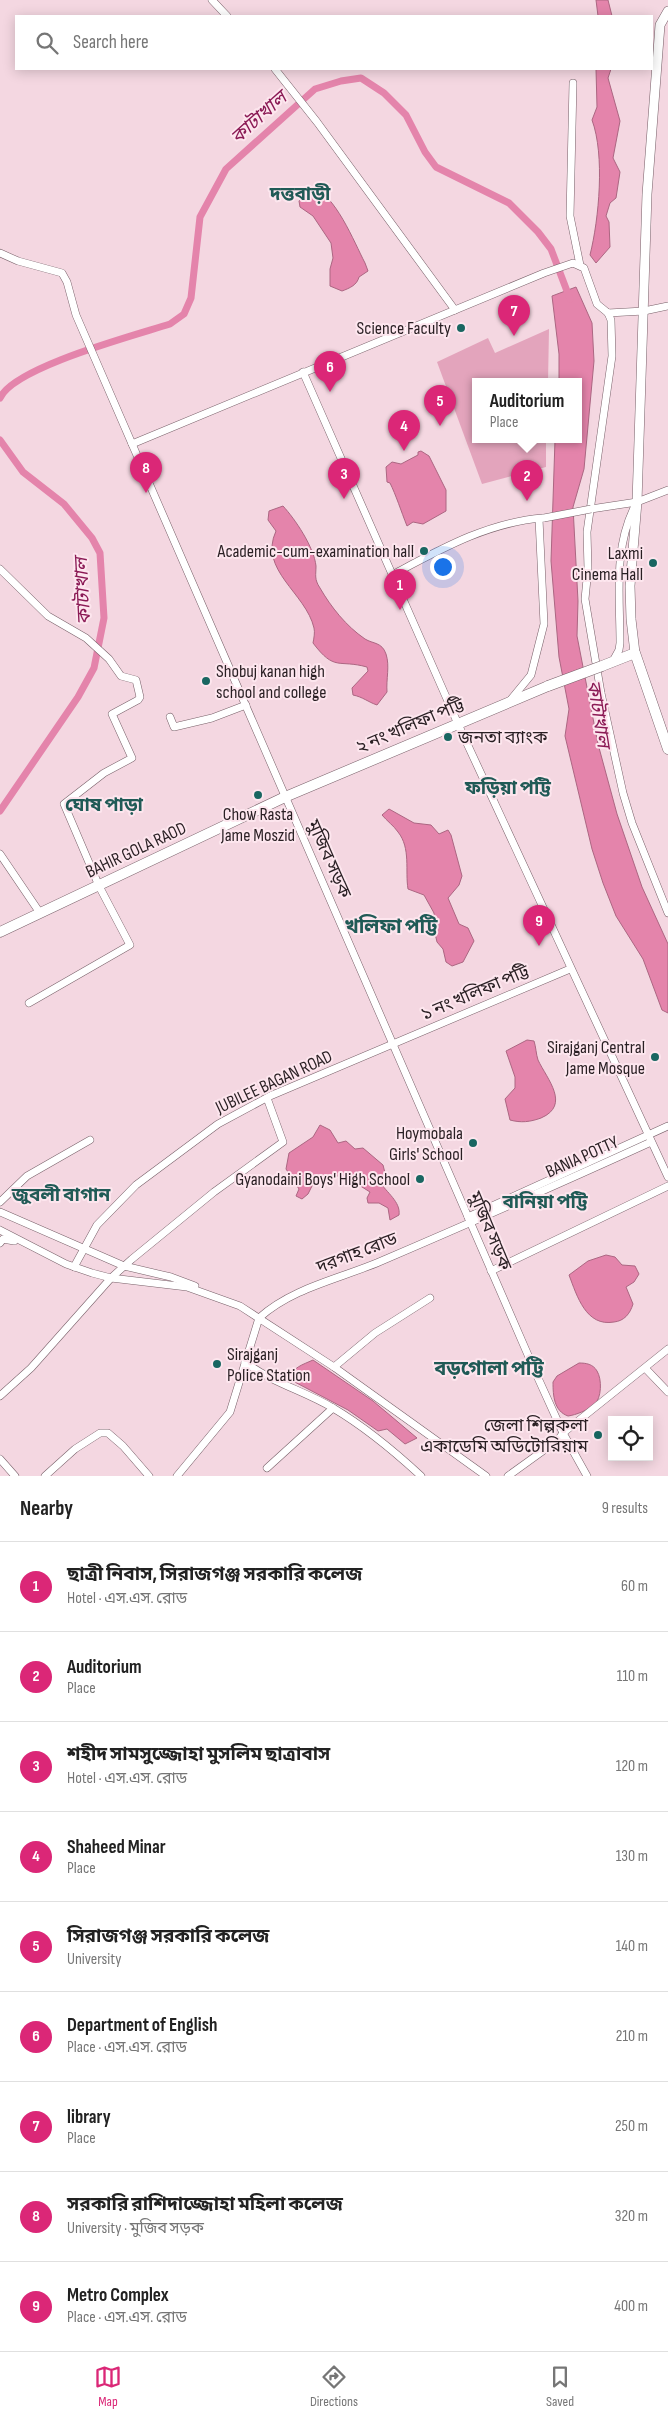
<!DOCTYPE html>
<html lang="en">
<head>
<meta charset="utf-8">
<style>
	:root { --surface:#fff; --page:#f2f2f2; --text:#222; --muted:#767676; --line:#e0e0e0; --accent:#db2777 }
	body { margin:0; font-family:"Sofia Sans Condensed","Noto Sans Bengali",sans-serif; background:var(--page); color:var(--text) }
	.controls { position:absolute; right:15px; bottom:15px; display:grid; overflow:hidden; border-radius:0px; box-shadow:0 2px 12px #0003 }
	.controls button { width:45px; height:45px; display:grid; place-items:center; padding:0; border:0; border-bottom:1px solid var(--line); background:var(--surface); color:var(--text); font:25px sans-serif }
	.you { position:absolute; left:442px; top:566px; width:18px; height:18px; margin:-12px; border:4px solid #fff; border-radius:50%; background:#1a73e8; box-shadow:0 0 0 8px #1a73e833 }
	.badge { display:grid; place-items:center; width:32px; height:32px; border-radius:50%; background:var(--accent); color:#fff; font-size:16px; font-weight:700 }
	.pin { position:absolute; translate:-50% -41px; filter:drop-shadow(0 1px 2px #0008) }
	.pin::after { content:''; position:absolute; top:26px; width:18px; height:15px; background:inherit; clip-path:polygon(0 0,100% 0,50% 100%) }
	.popup { position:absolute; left:472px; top:378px; width:110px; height:65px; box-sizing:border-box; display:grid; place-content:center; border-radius:0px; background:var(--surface); filter:drop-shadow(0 1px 4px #0005); font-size:16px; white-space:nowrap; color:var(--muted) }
	.popup b { font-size:19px; color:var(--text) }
	.popup::after { content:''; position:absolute; left:50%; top:100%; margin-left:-10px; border:10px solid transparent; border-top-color:var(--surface) }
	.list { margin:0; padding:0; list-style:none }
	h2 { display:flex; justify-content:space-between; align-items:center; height:65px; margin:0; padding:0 20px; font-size:21px }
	h2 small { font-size:16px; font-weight:400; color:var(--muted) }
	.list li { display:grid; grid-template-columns:32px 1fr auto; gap:15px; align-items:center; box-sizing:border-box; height:90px; padding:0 20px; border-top:1px solid var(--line) }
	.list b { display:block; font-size:19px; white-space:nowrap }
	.list p { margin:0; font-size:16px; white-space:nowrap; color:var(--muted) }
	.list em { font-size:16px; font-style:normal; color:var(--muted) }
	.icon { flex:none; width:28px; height:28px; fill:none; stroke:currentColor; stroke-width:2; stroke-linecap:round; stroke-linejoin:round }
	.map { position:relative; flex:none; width:668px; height:1476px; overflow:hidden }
	.search { position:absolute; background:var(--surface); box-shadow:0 2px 12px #0003; left:15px; right:15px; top:15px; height:55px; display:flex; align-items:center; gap:12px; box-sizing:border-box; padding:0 18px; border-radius:0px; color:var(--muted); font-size:19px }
	.sheet { height:875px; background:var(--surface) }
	nav { display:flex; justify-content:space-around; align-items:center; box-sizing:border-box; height:70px; border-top:1px solid var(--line); background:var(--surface); font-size:14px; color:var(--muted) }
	nav a { display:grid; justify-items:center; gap:2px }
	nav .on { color:var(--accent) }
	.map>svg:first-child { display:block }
	.green { fill:#e3a4bc }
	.water { fill:#e484ab; stroke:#ac6682 }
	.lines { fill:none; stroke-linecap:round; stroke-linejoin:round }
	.canal { stroke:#e484ab; stroke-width:7 }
	.minor-casing { stroke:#786069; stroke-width:8 }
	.tertiary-casing { stroke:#786069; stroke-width:10 }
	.secondary-casing { stroke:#786069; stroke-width:11 }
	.minor { stroke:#fff; stroke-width:7 }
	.tertiary { stroke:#fff; stroke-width:9 }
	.secondary { stroke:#fff; stroke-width:10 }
	.minor-bridge-casing { stroke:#786069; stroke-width:8; stroke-linecap:butt }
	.secondary-bridge-casing { stroke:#786069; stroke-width:11; stroke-linecap:butt }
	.minor-bridge { stroke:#fff; stroke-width:7 }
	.secondary-bridge { stroke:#fff; stroke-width:10 }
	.poi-dot { fill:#196661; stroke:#fde6ee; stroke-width:2 }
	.labels { text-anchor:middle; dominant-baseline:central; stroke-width:4; stroke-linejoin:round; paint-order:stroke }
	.poi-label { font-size:18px; fill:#291f23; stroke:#fde6ee; text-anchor:end }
	.street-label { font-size:18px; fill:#291f23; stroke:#fde6ee }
	.water-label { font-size:19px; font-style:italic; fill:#8b1a55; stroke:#fde6ee }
	.neighbourhood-label { font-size:19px; font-weight:bold; fill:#205a56; stroke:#fde6ee }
	.quarter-label { font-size:20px; font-weight:bold; fill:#205a56; stroke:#fde6ee }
</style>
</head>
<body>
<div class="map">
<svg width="668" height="1476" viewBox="0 0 668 1476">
	<rect width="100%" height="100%" fill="#f4d7e1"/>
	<!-- green -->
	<polygon class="green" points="549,329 548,382 476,382 476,440 546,440 546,467 482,484 437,362 488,338 495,353"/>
	<!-- water -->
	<g class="water">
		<polygon points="596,0 608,0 612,16 598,16"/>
		<path d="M596,69H611L608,78L620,121L613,158L620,172L616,198L610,203L606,216L609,222L610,247L596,263L590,255C599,219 605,155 592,120L597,107Z"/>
		<path d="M311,187C335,193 354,242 365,263L368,271L359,277C357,285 350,288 342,291L330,286V269L333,258L331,243L313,216L300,207L299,201Z"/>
		<polygon points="576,287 592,323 594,361 584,469 573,507 578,601 577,636 598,744 617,814 642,887 668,944 668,1013 662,1010 643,959 616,916 603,883 592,849 565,736 569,709 559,657 551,561 555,440 578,440 578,382 559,382 559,354 552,296"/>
		<path d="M421,451L429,456L446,490V511L423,524L413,522L407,526C401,511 396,495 390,483L387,482L386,467L392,462L401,464L418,455V452Z"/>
		<path d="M283,506C295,519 314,547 316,566C316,575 314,579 320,588C331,607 346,626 365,639C373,644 382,642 386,654C390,666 386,679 387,692L377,705C368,702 363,697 353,695L352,688L368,671L367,667C338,659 335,672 313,643C314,638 315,632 314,628C306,593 258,570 276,531L268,520L269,511Z"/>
		<path d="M389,809L414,823L431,825L439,834L448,830L451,835L462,876L459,885L448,898L459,924L468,928L474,941L463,962L452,966L446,962L443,949L437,942L434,929V913L424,895L408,889C405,871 411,848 398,832C394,826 387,821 382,815Z"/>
		<path d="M527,1040L534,1041C536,1047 536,1054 538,1060C547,1079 571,1105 541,1118C530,1122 521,1123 510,1120L505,1099L515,1088V1077L506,1051Z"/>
		<path d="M320,1125L330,1130L338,1143L346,1141L355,1149L363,1148L383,1165L386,1177L380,1182C386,1192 401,1202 399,1215L390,1220L388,1208L379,1203H368L367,1198L370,1192L343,1175L315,1180L308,1194L302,1199L296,1196L299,1189L286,1169L289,1153L313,1137Z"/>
		<path d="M606,1255L615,1257L622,1265L635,1266L639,1274L634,1282L626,1287L633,1304C630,1314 624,1321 614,1322C586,1327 577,1296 569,1275L588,1261Z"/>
		<path d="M313,1360L373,1401L417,1438L405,1444L387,1429L378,1431L348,1410L289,1379C293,1367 302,1365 313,1360Z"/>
		<path d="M579,1363C586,1363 593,1364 597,1371C602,1379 602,1398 594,1405C588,1410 576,1415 568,1416C554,1411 553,1396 553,1382L557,1376Z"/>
	</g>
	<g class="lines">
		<!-- canal -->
		<g class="canal">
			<path d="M0,398C14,367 136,335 170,324L184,314L191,298L200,217L226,169L315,89L341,81L361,78L384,93L406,115L425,152L436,167L509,203L538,232L551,249L570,299"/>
			<polyline points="0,440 23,472 64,504 92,538 100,553 104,618 94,668 78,697 0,811"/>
		</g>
		<defs>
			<g id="minor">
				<polyline points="212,0 227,16"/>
				<polyline points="275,69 317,122 455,310"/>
				<polyline points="573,83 570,216 580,265"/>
				<polyline points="0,253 18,261 62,273 67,282 76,315 538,1378 563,1433 587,1476"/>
				<polyline points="608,313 611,320 612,356 587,532 588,569 585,599 601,693 623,793 632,823 668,913"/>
				<polyline points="303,372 458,724 668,1177"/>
				<polyline points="132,444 544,273 573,263 584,268 597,304 608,313 644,311 668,306"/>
				<polyline points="591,509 637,502 668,490"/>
				<polyline points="0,569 48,616 86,638 109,659 121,676 136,680 140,697 138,700 112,714 132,758 104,773 64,804 99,886 130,945 29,1003"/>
				<path d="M392,575C439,550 488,522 543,518"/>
				<path d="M613,661L619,650L620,643C620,596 613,547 636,504"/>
				<polyline points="508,703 531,675 544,624 539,519"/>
				<polyline points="170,717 174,727 212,718 246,705"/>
				<polyline points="0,854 40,913"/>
				<polyline points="0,1202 27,1176 90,1140"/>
				<polyline points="0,1212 124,1266 171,1277 195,1286"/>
				<polyline points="468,1217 668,1126"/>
				<polyline points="0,1230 66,1264 92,1273 111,1278 187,1287 240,1306 334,1367 486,1476"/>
				<polyline points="0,1243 3,1239 14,1241"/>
				<polyline points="74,1267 97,1225 136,1185 218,1124 270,1096 570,969"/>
				<polyline points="491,1271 668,1186"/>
				<path d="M245,1362C272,1383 305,1391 333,1408C365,1427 394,1451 421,1476"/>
				<polyline points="334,1367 375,1333 430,1298"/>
				<polyline points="646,1369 668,1392"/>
				<polyline points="0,1396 31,1368 111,1278 132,1259 214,1192 283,1142 267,1098"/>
				<polyline points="0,1459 15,1476"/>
				<polyline points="267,1468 333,1408"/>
				<polyline points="45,1476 75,1449 100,1433 108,1433 123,1446 149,1476"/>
				<path d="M177,1476L230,1412L259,1318C292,1288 339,1279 379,1262C470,1223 561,1183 651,1142"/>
				<polyline points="508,1476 558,1440 563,1433 668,1349"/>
			</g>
			<polyline id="tertiary" points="635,653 631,619 630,586 637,502 647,194 660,25 668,11"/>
			<g id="secondary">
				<polyline points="602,666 635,653 668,749"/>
				<polyline points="0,932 285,797 548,686"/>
			</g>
		</defs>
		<!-- minor casing -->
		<use href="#minor" class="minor-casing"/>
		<!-- tertiary casing -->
		<use href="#tertiary" class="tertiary-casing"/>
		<!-- secondary casing -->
		<use href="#secondary" class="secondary-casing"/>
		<!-- minor -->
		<use href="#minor" class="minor"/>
		<!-- tertiary -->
		<use href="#tertiary" class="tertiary"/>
		<!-- secondary -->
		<use href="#secondary" class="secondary"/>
		<defs>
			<polyline id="minor-bridge" points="544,518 591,509"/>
			<polyline id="secondary-bridge" points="548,686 602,666"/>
		</defs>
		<!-- minor-bridge casing -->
		<use href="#minor-bridge" class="minor-bridge-casing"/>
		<!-- secondary-bridge casing -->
		<use href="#secondary-bridge" class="secondary-bridge-casing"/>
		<!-- minor-bridge -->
		<use href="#minor-bridge" class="minor-bridge"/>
		<!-- secondary-bridge -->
		<use href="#secondary-bridge" class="secondary-bridge"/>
	</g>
	<!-- markers -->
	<g class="poi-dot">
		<circle cx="461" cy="328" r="5"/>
		<circle cx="424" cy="551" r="5"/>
		<circle cx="653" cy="563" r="5"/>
		<circle cx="206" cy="681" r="5"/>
		<circle cx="448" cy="737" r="5"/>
		<circle cx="258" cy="795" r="5"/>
		<circle cx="655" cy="1057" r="5"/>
		<circle cx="473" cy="1143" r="5"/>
		<circle cx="420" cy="1179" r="5"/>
		<circle cx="217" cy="1364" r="5"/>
		<circle cx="598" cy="1435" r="5"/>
	</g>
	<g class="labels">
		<!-- poi labels -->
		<g class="poi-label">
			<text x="451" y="328">Science Faculty</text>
			<text x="414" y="551">Academic-cum-examination hall</text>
			<text x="643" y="553">Laxmi<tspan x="643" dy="21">Cinema Hall</tspan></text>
			<text x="216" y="671" text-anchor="start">Shobuj kanan high<tspan x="216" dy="21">school and college</tspan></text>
			<text x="458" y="737" text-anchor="start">জনতা ব্যাংক</text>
			<text x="258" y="814" text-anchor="middle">Chow Rasta<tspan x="258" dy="21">Jame Moszid</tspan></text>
			<text x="645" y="1047">Sirajganj Central<tspan x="645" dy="21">Jame Mosque</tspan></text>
			<text x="463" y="1133">Hoymobala<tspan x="463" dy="21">Girls' School</tspan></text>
			<text x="410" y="1179">Gyanodaini Boys' High School</text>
			<text x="227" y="1354" text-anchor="start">Sirajganj<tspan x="227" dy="21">Police Station</tspan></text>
			<text x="588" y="1425">জেলা শিল্পকলা<tspan x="588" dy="21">একাডেমি অডিটোরিয়াম</tspan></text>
		</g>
		<!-- street labels -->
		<g class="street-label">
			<text transform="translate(410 726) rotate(-23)">২ নং খলিফা পট্টি</text>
			<text transform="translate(136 850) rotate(-25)">BAHIR GOLA RAOD</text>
			<text transform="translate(329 859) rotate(66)">মুজিব সড়ক</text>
			<text transform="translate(475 993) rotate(-23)">১ নং খলিফা পট্টি</text>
			<text transform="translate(274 1082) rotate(-25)">JUBILEE BAGAN ROAD</text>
			<text transform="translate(582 1157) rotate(-24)">BANIA POTTY</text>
			<text transform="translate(490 1231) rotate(67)">মুজিব সড়ক</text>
			<text transform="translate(357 1253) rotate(-21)">দরগাহ রোড</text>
		</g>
		<!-- water labels -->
		<g class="water-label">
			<text transform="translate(259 118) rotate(-42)">কাটাখাল</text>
			<text transform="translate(83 591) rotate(-93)">কাটাখাল</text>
			<text transform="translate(598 714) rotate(81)">কাটাখাল</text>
		</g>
		<!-- neighbourhood labels -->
		<g class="neighbourhood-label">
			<text x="300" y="194">দত্তবাড়ী</text>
			<text x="508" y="788">ফড়িয়া পট্টি</text>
			<text x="104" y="805">ঘোষ পাড়া</text>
			<text x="61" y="1195">জুবলী বাগান</text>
			<text x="545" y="1202">বানিয়া পট্টি</text>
		</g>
		<!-- quarter labels -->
		<g class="quarter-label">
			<text x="391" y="927">খলিফা পট্টি</text>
			<text x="489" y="1369">বড়গোলা পট্টি</text>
		</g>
	</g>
</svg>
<div class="controls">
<button><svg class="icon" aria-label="locate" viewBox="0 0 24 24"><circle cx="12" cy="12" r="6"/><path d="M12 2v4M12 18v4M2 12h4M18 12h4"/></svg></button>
</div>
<div class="you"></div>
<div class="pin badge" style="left:400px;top:610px">1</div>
<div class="pin badge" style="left:527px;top:501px">2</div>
<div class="popup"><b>Auditorium</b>Place</div>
<div class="pin badge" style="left:344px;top:499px">3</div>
<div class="pin badge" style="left:404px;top:451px">4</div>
<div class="pin badge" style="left:440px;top:426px">5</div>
<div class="pin badge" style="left:330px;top:392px">6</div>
<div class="pin badge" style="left:514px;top:336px">7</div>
<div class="pin badge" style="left:146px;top:493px">8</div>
<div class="pin badge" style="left:539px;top:946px">9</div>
<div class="search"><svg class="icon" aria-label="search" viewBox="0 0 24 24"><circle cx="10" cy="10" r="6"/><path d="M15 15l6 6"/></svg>Search here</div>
</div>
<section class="sheet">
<h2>Nearby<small>9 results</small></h2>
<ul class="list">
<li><span class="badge">1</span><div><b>ছাত্রী নিবাস, সিরাজগঞ্জ সরকারি কলেজ</b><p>Hotel · এস.এস. রোড</p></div><em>60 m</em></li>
<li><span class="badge">2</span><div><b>Auditorium</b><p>Place</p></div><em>110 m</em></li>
<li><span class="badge">3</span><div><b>শহীদ সামসুজ্জোহা মুসলিম ছাত্রাবাস</b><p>Hotel · এস.এস. রোড</p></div><em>120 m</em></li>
<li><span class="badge">4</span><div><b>Shaheed Minar</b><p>Place</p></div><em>130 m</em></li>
<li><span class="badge">5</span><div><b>সিরাজগঞ্জ সরকারি কলেজ</b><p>University</p></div><em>140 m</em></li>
<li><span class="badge">6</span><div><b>Department of English</b><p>Place · এস.এস. রোড</p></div><em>210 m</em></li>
<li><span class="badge">7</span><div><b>library</b><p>Place</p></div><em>250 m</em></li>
<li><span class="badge">8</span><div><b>সরকারি রাশিদাজ্জোহা মহিলা কলেজ</b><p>University · মুজিব সড়ক</p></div><em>320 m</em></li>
<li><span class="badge">9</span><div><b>Metro Complex</b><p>Place · এস.এস. রোড</p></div><em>400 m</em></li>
</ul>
</section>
<nav>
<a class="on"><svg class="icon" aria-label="map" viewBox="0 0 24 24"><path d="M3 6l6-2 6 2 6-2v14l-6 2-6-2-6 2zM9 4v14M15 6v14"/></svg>Map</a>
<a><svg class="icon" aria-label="directions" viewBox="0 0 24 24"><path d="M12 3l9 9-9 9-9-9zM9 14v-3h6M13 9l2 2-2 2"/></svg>Directions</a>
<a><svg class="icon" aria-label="saved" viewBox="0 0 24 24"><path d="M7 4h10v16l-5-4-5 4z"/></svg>Saved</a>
</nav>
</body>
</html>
